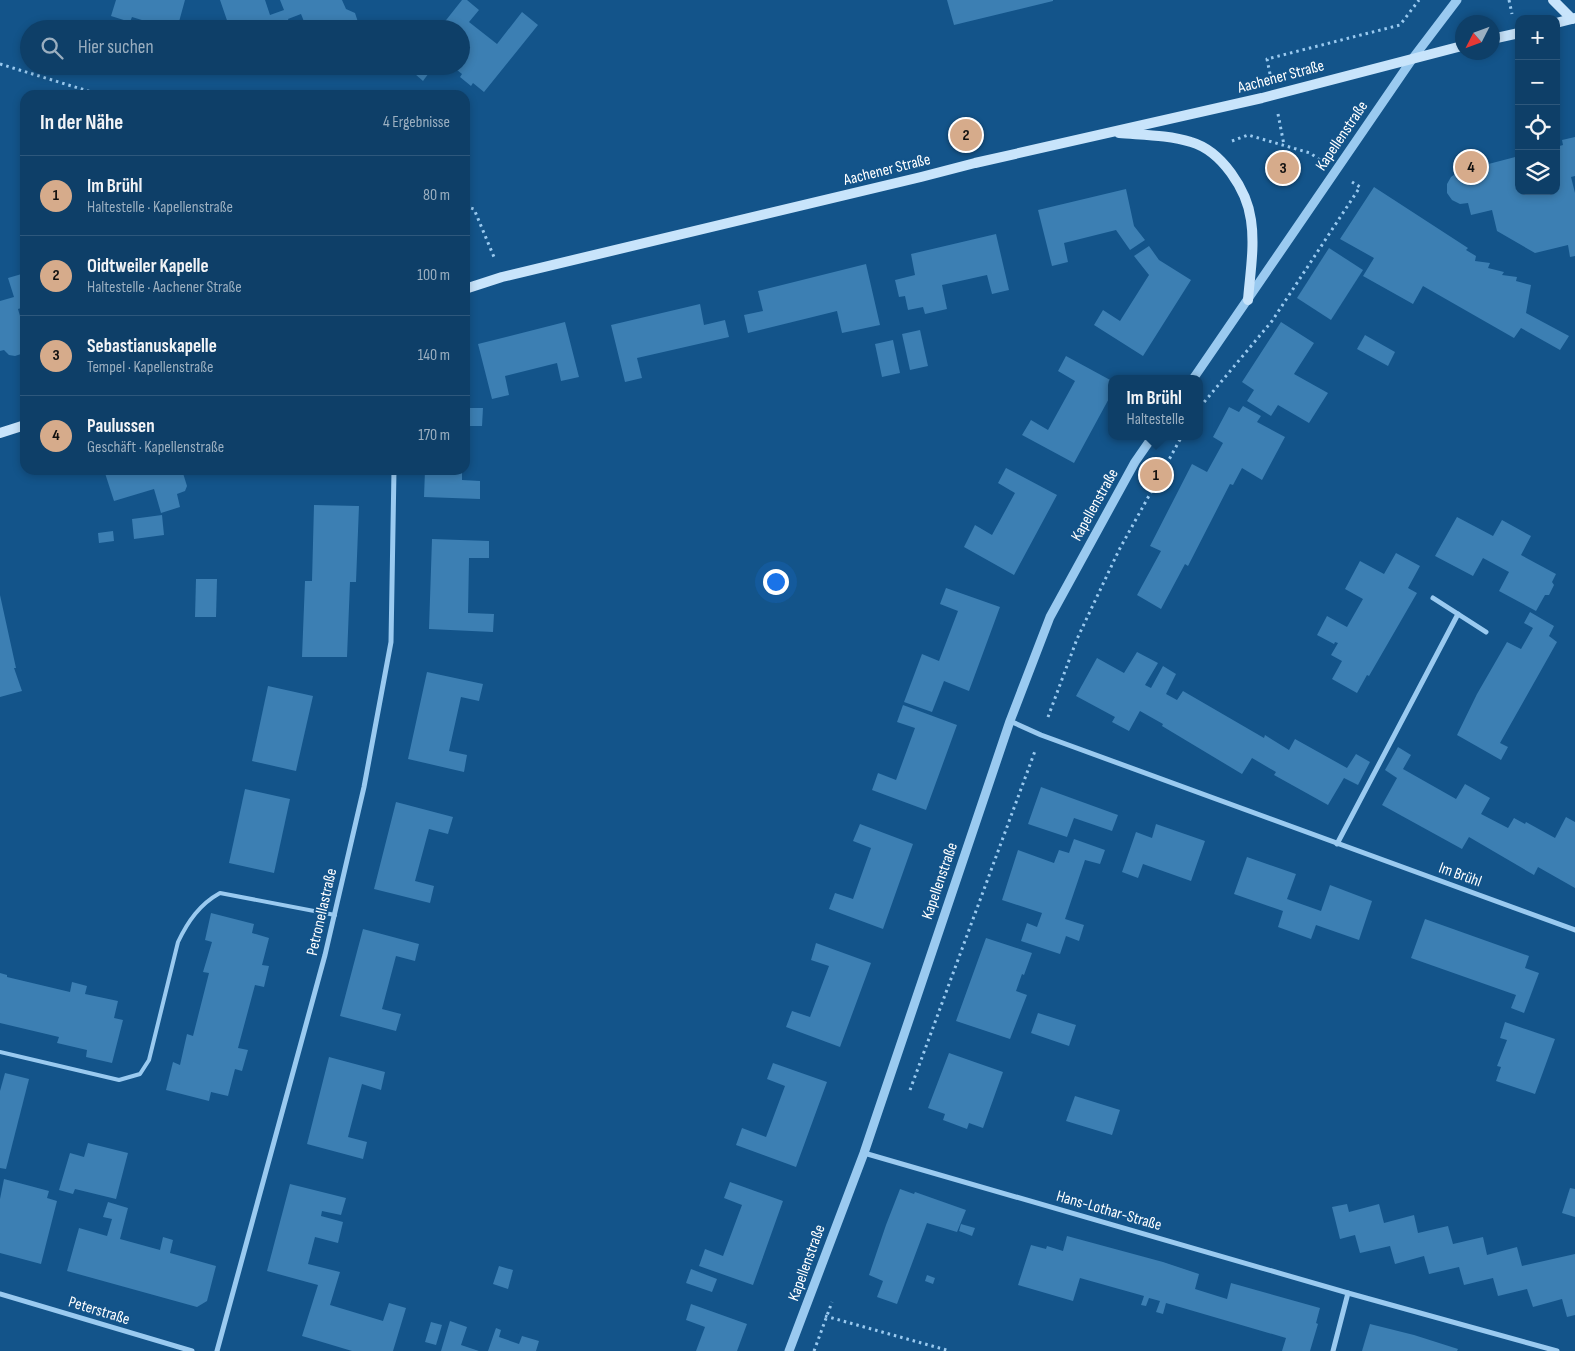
<!DOCTYPE html>
<html lang="de">
<head>
<meta charset="utf-8">
<style>
	:root { --surface:#0e3f68; --page:#1c4a71; --text:#f1f3f6; --muted:#9bafc0; --line:#2e587c; --accent:#d6ab8b }
	body { margin:0; font-family:"Sofia Sans Condensed",sans-serif; background:var(--page); color:var(--text) }
	.controls { position:absolute; right:15px; top:15px; display:grid; overflow:hidden; border-radius:10px; box-shadow:0 2px 8px #0003 }
	.controls button { width:45px; height:45px; display:grid; place-items:center; padding:0; border:0; border-bottom:1px solid var(--line); background:var(--surface); color:var(--text); font:25px sans-serif }
	.compass { position:absolute; left:1455px; top:15px; width:45px; height:45px; border-radius:50%; background:var(--surface); box-shadow:0 2px 8px #0003; rotate:228deg }
	.you { position:absolute; left:775px; top:581px; width:18px; height:18px; margin:-12px; border:4px solid #fff; border-radius:50%; background:#1a73e8; box-shadow:0 0 0 8px #1a73e833 }
	.badge { display:grid; place-items:center; width:32px; height:32px; border-radius:50%; background:var(--accent); color:#111; font-size:16px; font-weight:700 }
	.pin { position:absolute; translate:-50% -50%; border:2px solid #fff; box-shadow:0 1px 5px #0006 }
	.popup { position:absolute; left:1108px; top:375px; width:95px; height:65px; box-sizing:border-box; display:grid; place-content:center; border-radius:10px; background:var(--surface); filter:drop-shadow(0 1px 4px #0005); font-size:16px; white-space:nowrap; color:var(--muted) }
	.popup b { font-size:19px; color:var(--text) }
	.popup::after { content:''; position:absolute; left:50%; top:100%; margin-left:-10px; border:10px solid transparent; border-top-color:var(--surface) }
	.list { margin:0; padding:0; list-style:none }
	h2 { display:flex; justify-content:space-between; align-items:center; height:65px; margin:0; padding:0 20px; font-size:21px }
	h2 small { font-size:16px; font-weight:400; color:var(--muted) }
	.list li { display:grid; grid-template-columns:32px 1fr auto; gap:15px; align-items:center; box-sizing:border-box; height:80px; padding:0 20px; border-top:1px solid var(--line) }
	.list b { display:block; font-size:19px; white-space:nowrap }
	.list p { margin:0; font-size:16px; white-space:nowrap; color:var(--muted) }
	.list em { font-size:16px; font-style:normal; color:var(--muted) }
	.icon { flex:none; width:28px; height:28px; fill:none; stroke:currentColor; stroke-width:2; stroke-linecap:round; stroke-linejoin:round }
	.map { position:relative; flex:none; width:1575px; height:1351px; overflow:hidden }
	.search { position:absolute; background:var(--surface); box-shadow:0 2px 8px #0003; left:20px; top:20px; width:450px; height:55px; display:flex; align-items:center; gap:12px; box-sizing:border-box; padding:0 18px; border-radius:28px; color:var(--muted); font-size:19px }
	.panel { position:absolute; background:var(--surface); box-shadow:0 2px 8px #0003; left:20px; top:90px; width:450px; height:385px; border-radius:15px }
	.map>svg:first-child { display:block }
	.building { fill:#3c7fb3 }
	.lines { fill:none; stroke-linecap:round; stroke-linejoin:round }
	.path { stroke:#9acaf0; stroke-width:3; stroke-dasharray:2.5 4; stroke-linecap:butt }
	.service { stroke:#9acaf0; stroke-width:4 }
	.minor { stroke:#9acaf0; stroke-width:5 }
	.tertiary { stroke:#9acaf0; stroke-width:9 }
	.secondary { stroke:#c8e4fb; stroke-width:10 }
	.labels { text-anchor:middle; dominant-baseline:central; stroke-width:4; stroke-linejoin:round; paint-order:stroke }
	.street-label { font-size:16px; fill:#fff; stroke:#13548a }
</style>
</head>
<body>
<div class="map">
<svg width="1575" height="1351" viewBox="0 0 1575 1351">
	<rect width="100%" height="100%" fill="#13548a"/>
	<!-- building -->
	<g class="building">
		<polygon points="116,0 185,0 177,29 162,26 161,29 147,29 144,25 145,21 132,17 130,22 111,16"/>
		<polygon points="220,0 265,0 270,15 284,10 280,0 342,0 346,9 355,13 358,22 355,29 307,29 301,14 288,19 291,29 230,29"/>
		<polygon points="462,0 467,0 479,10 469,22 497,44 522,12 538,25 484,92 473,83 471,86 460,77 462,74 452,66 461,66 461,29 439,29"/>
		<polygon points="947,0 1053,0 1053,1 954,25"/>
		<polygon points="406,66 434,66 423,81"/>
		<polygon points="1575,137 1575,176 1571,177 1575,193 1575,256 1570,257 1568,245 1535,253 1497,231 1492,210 1471,215 1468,203 1460,204 1452,200 1447,193 1447,184 1451,177 1458,172 1519,156 1519,191 1556,191 1556,147 1563,145 1562,140"/>
		<polygon points="1289,161 1291,174 1284,176 1277,176 1275,163"/>
		<polygon points="1374,187 1468,248 1466,250 1476,256 1475,261 1490,263 1488,268 1504,272 1502,275 1517,277 1516,281 1531,285 1526,313 1569,336 1560,350 1521,328 1514,338 1423,286 1413,304 1363,276 1374,258 1340,239"/>
		<polygon points="1126,189 1134,226 1145,240 1130,250 1116,230 1064,243 1068,262 1052,266 1038,210"/>
		<polygon points="996,234 1009,290 992,294 987,275 942,285 947,309 925,314 923,307 908,310 905,296 899,297 895,280 915,275 911,254"/>
		<polygon points="1149,246 1159,260 1191,280 1143,356 1094,325 1103,310 1120,321 1149,275 1134,256"/>
		<polygon points="1329,248 1363,270 1331,320 1297,298"/>
		<polygon points="866,264 880,325 842,333 837,311 748,333 744,315 763,311 758,291"/>
		<polygon points="25,273 25,307 18,309 25,333 25,351 21,354 15,356 9,355 4,350 0,351 0,301 14,297 8,278"/>
		<polygon points="700,304 704,325 725,320 729,337 637,358 642,378 625,382 611,325"/>
		<polygon points="565,322 579,377 561,381 557,363 505,376 509,395 492,399 478,344"/>
		<polygon points="1281,322 1314,343 1294,374 1328,393 1309,423 1278,405 1271,416 1247,401 1254,390 1242,382"/>
		<polygon points="920,330 928,366 910,370 902,334"/>
		<polygon points="1365,335 1395,352 1388,366 1357,349"/>
		<polygon points="893,340 900,373 882,377 875,344"/>
		<polygon points="1066,356 1112,381 1112,393 1074,463 1022,435 1031,420 1048,430 1075,381 1058,371"/>
		<polygon points="1243,406 1261,416 1257,422 1285,437 1262,480 1242,468 1233,485 1230,484 1188,566 1185,564 1161,609 1137,595 1161,551 1150,546 1192,464 1207,472 1223,443 1213,437 1229,407 1239,412"/>
		<polygon points="465,408 483,408 482,426 465,426"/>
		<polygon points="1006,468 1057,495 1014,575 964,547 975,525 992,535 1015,493 998,483"/>
		<polygon points="104,470 182,470 187,486 185,491 177,494 180,507 161,513 154,489 114,501"/>
		<polygon points="425,470 462,470 462,480 480,481 480,499 424,497"/>
		<polygon points="314,505 359,506 356,582 350,582 347,657 302,657 305,581 312,581"/>
		<polygon points="162,515 164,535 134,539 132,519"/>
		<polygon points="1457,517 1493,536 1502,520 1531,536 1521,555 1556,574 1552,582 1554,585 1549,595 1545,595 1536,611 1499,591 1509,572 1483,558 1473,576 1435,556"/>
		<polygon points="113,531 114,541 99,543 98,533"/>
		<polygon points="432,539 489,541 489,558 469,558 468,613 494,614 493,632 429,629"/>
		<polygon points="1396,553 1420,566 1408,588 1417,593 1369,676 1367,675 1357,693 1332,679 1342,661 1331,655 1338,643 1335,642 1334,644 1317,635 1327,616 1347,627 1363,599 1345,589 1360,561 1384,574"/>
		<polygon points="196,579 217,579 216,617 195,617"/>
		<polygon points="946,588 1000,607 969,691 944,681 932,712 904,702 922,654 939,661 958,611 940,604"/>
		<polygon points="0,595 16,668 14,668 22,691 0,697"/>
		<polygon points="1530,612 1554,626 1549,636 1557,642 1500,743 1508,747 1501,760 1457,735 1477,694 1507,642 1521,649 1533,628 1524,623"/>
		<polygon points="1137,652 1158,663 1145,685 1151,688 1163,666 1176,674 1166,694 1177,700 1183,691 1264,738 1265,735 1289,750 1295,739 1347,768 1356,754 1370,762 1358,785 1344,778 1328,805 1274,775 1276,772 1252,758 1242,774 1162,726 1163,724 1140,711 1129,731 1112,722 1115,717 1076,696 1097,658 1124,673"/>
		<polygon points="427,672 483,684 479,701 461,697 449,751 467,755 464,772 408,759"/>
		<polygon points="268,686 313,696 296,771 252,761"/>
		<polygon points="903,705 957,725 926,810 872,790 878,773 896,780 915,728 897,722"/>
		<polygon points="1398,747 1411,755 1403,769 1456,799 1465,784 1490,798 1481,814 1508,828 1514,818 1525,824 1526,822 1555,838 1566,817 1575,822 1575,888 1538,867 1534,875 1469,837 1462,849 1382,805 1397,778 1385,770"/>
		<polygon points="1041,787 1118,815 1112,831 1074,818 1067,837 1028,824"/>
		<polygon points="245,789 290,799 274,873 229,863"/>
		<polygon points="396,802 453,817 448,834 429,829 415,881 434,886 430,903 374,889"/>
		<polygon points="860,824 913,844 883,929 829,909 835,893 853,899 871,848 853,841"/>
		<polygon points="1156,824 1205,841 1191,881 1143,864 1138,878 1122,872 1136,832 1152,838"/>
		<polygon points="1074,839 1105,850 1100,864 1085,860 1065,919 1084,925 1079,941 1066,936 1060,954 1021,941 1027,923 1037,927 1042,913 1002,900 1018,850 1054,863 1059,850 1069,853"/>
		<polygon points="1247,857 1296,874 1287,899 1321,911 1330,885 1372,901 1359,940 1316,925 1311,939 1278,927 1283,911 1234,894"/>
		<polygon points="211,913 254,924 252,933 269,938 262,965 269,966 264,987 255,985 238,1048 248,1050 242,1071 235,1069 228,1096 211,1092 209,1101 166,1090 173,1062 180,1065 187,1034 193,1036 209,973 203,972 212,942 205,940"/>
		<polygon points="1425,919 1529,956 1525,968 1539,973 1524,1013 1511,1008 1516,995 1411,958"/>
		<polygon points="363,929 419,944 415,961 396,956 382,1009 401,1014 396,1031 340,1016"/>
		<polygon points="986,938 1032,953 1024,975 1022,974 1016,991 1027,995 1010,1039 956,1021"/>
		<polygon points="816,943 871,963 840,1047 786,1027 792,1011 810,1017 829,966 811,960"/>
		<polygon points="0,973 7,975 7,977 70,992 72,982 87,986 85,994 118,1001 114,1018 123,1020 112,1063 86,1057 87,1050 57,1043 59,1037 0,1023"/>
		<polygon points="1038,1013 1076,1025 1069,1046 1031,1033"/>
		<polygon points="1505,1022 1555,1039 1535,1094 1496,1081 1501,1067 1497,1066 1507,1040 1500,1038"/>
		<polygon points="949,1053 1003,1072 983,1128 969,1123 967,1129 943,1120 945,1114 928,1108"/>
		<polygon points="329,1057 385,1072 381,1090 362,1084 348,1137 367,1142 363,1159 307,1144"/>
		<polygon points="773,1063 827,1082 796,1167 736,1145 742,1128 766,1137 785,1086 767,1079"/>
		<polygon points="5,1073 29,1079 6,1169 0,1168 0,1091"/>
		<polygon points="1075,1096 1120,1110 1112,1135 1066,1121"/>
		<polygon points="88,1143 128,1153 116,1199 75,1189 73,1194 59,1190 70,1153 84,1157"/>
		<polygon points="4,1179 49,1191 47,1198 57,1201 41,1264 0,1253 0,1199"/>
		<polygon points="730,1182 783,1201 753,1285 699,1266 705,1249 723,1256 742,1205 724,1198"/>
		<polygon points="290,1184 346,1198 341,1215 322,1211 321,1216 343,1222 338,1243 315,1237 308,1264 340,1272 330,1305 383,1321 389,1303 406,1308 393,1351 352,1351 302,1336 318,1285 267,1271"/>
		<polygon points="1570,1188 1575,1189 1575,1217 1562,1213"/>
		<polygon points="900,1189 914,1194 915,1192 966,1210 957,1232 927,1223 897,1304 877,1297 883,1281 869,1275 886,1225"/>
		<polygon points="108,1202 128,1208 120,1239 160,1250 163,1237 173,1240 170,1253 216,1266 207,1301 197,1307 67,1271 79,1228 107,1236 112,1219 103,1217"/>
		<polygon points="1347,1204 1349,1212 1379,1204 1384,1223 1414,1215 1418,1233 1448,1226 1453,1244 1483,1237 1487,1255 1517,1247 1522,1266 1575,1254 1575,1315 1567,1317 1562,1299 1533,1307 1527,1289 1498,1296 1493,1278 1464,1285 1459,1267 1429,1274 1424,1256 1395,1264 1390,1246 1360,1253 1355,1235 1340,1239 1332,1207"/>
		<polygon points="961,1224 975,1228 972,1236 959,1231"/>
		<polygon points="1067,1236 1163,1262 1199,1274 1195,1289 1227,1299 1231,1283 1320,1308 1316,1323 1318,1324 1310,1351 1282,1351 1286,1338 1166,1303 1163,1314 1156,1312 1160,1301 1149,1298 1146,1306 1141,1305 1144,1296 1080,1278 1073,1301 1018,1285 1031,1245 1046,1249 1047,1246 1063,1251"/>
		<polygon points="499,1266 513,1270 508,1289 493,1284"/>
		<polygon points="691,1269 717,1279 712,1292 686,1283"/>
		<polygon points="927,1275 935,1278 933,1284 925,1281"/>
		<polygon points="691,1304 747,1324 737,1351 696,1351 705,1327 686,1320"/>
		<polygon points="450,1321 467,1327 461,1345 479,1351 441,1351"/>
		<polygon points="431,1322 442,1325 436,1345 425,1342"/>
		<polygon points="1370,1324 1414,1335 1458,1349 1457,1351 1362,1351"/>
		<polygon points="496,1328 501,1330 499,1337 519,1344 522,1336 539,1341 536,1351 488,1351"/>
	</g>
	<g class="lines">
		<!-- path -->
		<g class="path">
			<polyline points="1509,0 1512,14"/>
			<polyline points="0,64 101,95"/>
			<polyline points="1270,74 1267,59 1400,25 1419,0"/>
			<polyline points="1278,114 1284,145"/>
			<polyline points="1232,141 1248,135 1310,153 1320,160"/>
			<polyline points="465,206 474,209 494,257"/>
			<polyline points="1200,407 1272,321 1360,187 1352,182"/>
			<polyline points="1048,717 1077,639 1119,550 1182,436"/>
			<polyline points="910,1090 1035,751"/>
			<polyline points="825,1316 950,1351"/>
			<polyline points="814,1351 832,1302"/>
		</g>
		<!-- service -->
		<path class="service" d="M0,1052L119,1080L140,1074L149,1060L178,942C188,921 200,904 220,893L335,915"/>
		<!-- minor -->
		<g class="minor">
			<polyline points="1433,598 1486,632"/>
			<polyline points="1010,721 1041,735 1575,930"/>
			<polyline points="1337,844 1458,614"/>
			<polyline points="864,1153 1348,1293 1557,1351"/>
			<polyline points="0,1294 192,1351"/>
			<polyline points="217,1351 325,955 364,787 391,642 394,470"/>
			<polyline points="1333,1351 1348,1293"/>
		</g>
		<!-- tertiary -->
		<g class="tertiary">
			<polyline points="1193,379 1413,58 1457,0"/>
			<polyline points="789,1351 864,1153 1010,721 1050,617 1135,462 1153,436"/>
		</g>
		<!-- secondary -->
		<g class="secondary">
			<polyline points="1553,0 1572,19"/>
			<polyline points="1556,23 1575,18"/>
			<polyline points="1492,39 1519,33"/>
			<path d="M1119,133C1143,135 1169,135 1191,142C1222,151 1247,190 1251,220C1255,246 1250,274 1248,300"/>
			<polyline points="465,289 502,277 921,177 975,163 1262,98 1462,46"/>
			<polyline points="0,433 25,425"/>
		</g>
	</g>
	<g class="labels">
		<!-- street labels -->
		<g class="street-label">
			<text transform="translate(1281 77) rotate(-15)">Aachener Straße</text>
			<text transform="translate(1342 136) rotate(-56)">Kapellenstraße</text>
			<text transform="translate(887 170) rotate(-14)">Aachener Straße</text>
			<text transform="translate(1095 505) rotate(-61)">Kapellenstraße</text>
			<text transform="translate(1460 875) rotate(20)">Im Brühl</text>
			<text transform="translate(940 881) rotate(-71)">Kapellenstraße</text>
			<text transform="translate(322 912) rotate(-77)">Petronellastraße</text>
			<text transform="translate(1109 1211) rotate(16)">Hans-Lothar-Straße</text>
			<text transform="translate(807 1263) rotate(-70)">Kapellenstraße</text>
			<text transform="translate(99 1311) rotate(17)">Peterstraße</text>
		</g>
	</g>
</svg>
<div class="controls">
<button>+</button>
<button>−</button>
<button><svg class="icon" aria-label="locate" viewBox="0 0 24 24"><circle cx="12" cy="12" r="6"/><path d="M12 2v4M12 18v4M2 12h4M18 12h4"/></svg></button>
<button><svg class="icon" aria-label="layers" viewBox="0 0 24 24"><path d="M12 4l9 5-9 5-9-5zM3 14l9 5 9-5"/></svg></button>
</div>
<svg class="compass" viewBox="-18 -18 36 36"><path d="M0-13l5 13h-10z" fill="#e53935"/><path d="M0 13l5-13h-10z" fill="#9bafc0"/></svg>
<div class="you"></div>
<div class="pin badge" style="left:1156px;top:475px">1</div>
<div class="popup"><b>Im Brühl</b>Haltestelle</div>
<div class="pin badge" style="left:966px;top:135px">2</div>
<div class="pin badge" style="left:1283px;top:168px">3</div>
<div class="pin badge" style="left:1471px;top:167px">4</div>
<div class="search"><svg class="icon" aria-label="search" viewBox="0 0 24 24"><circle cx="10" cy="10" r="6"/><path d="M15 15l6 6"/></svg>Hier suchen</div>
<section class="panel">
<h2>In der Nähe<small>4 Ergebnisse</small></h2>
<ul class="list">
<li><span class="badge">1</span><div><b>Im Brühl</b><p>Haltestelle · Kapellenstraße</p></div><em>80 m</em></li>
<li><span class="badge">2</span><div><b>Oidtweiler Kapelle</b><p>Haltestelle · Aachener Straße</p></div><em>100 m</em></li>
<li><span class="badge">3</span><div><b>Sebastianuskapelle</b><p>Tempel · Kapellenstraße</p></div><em>140 m</em></li>
<li><span class="badge">4</span><div><b>Paulussen</b><p>Geschäft · Kapellenstraße</p></div><em>170 m</em></li>
</ul>
</section>
</div>
</body>
</html>
